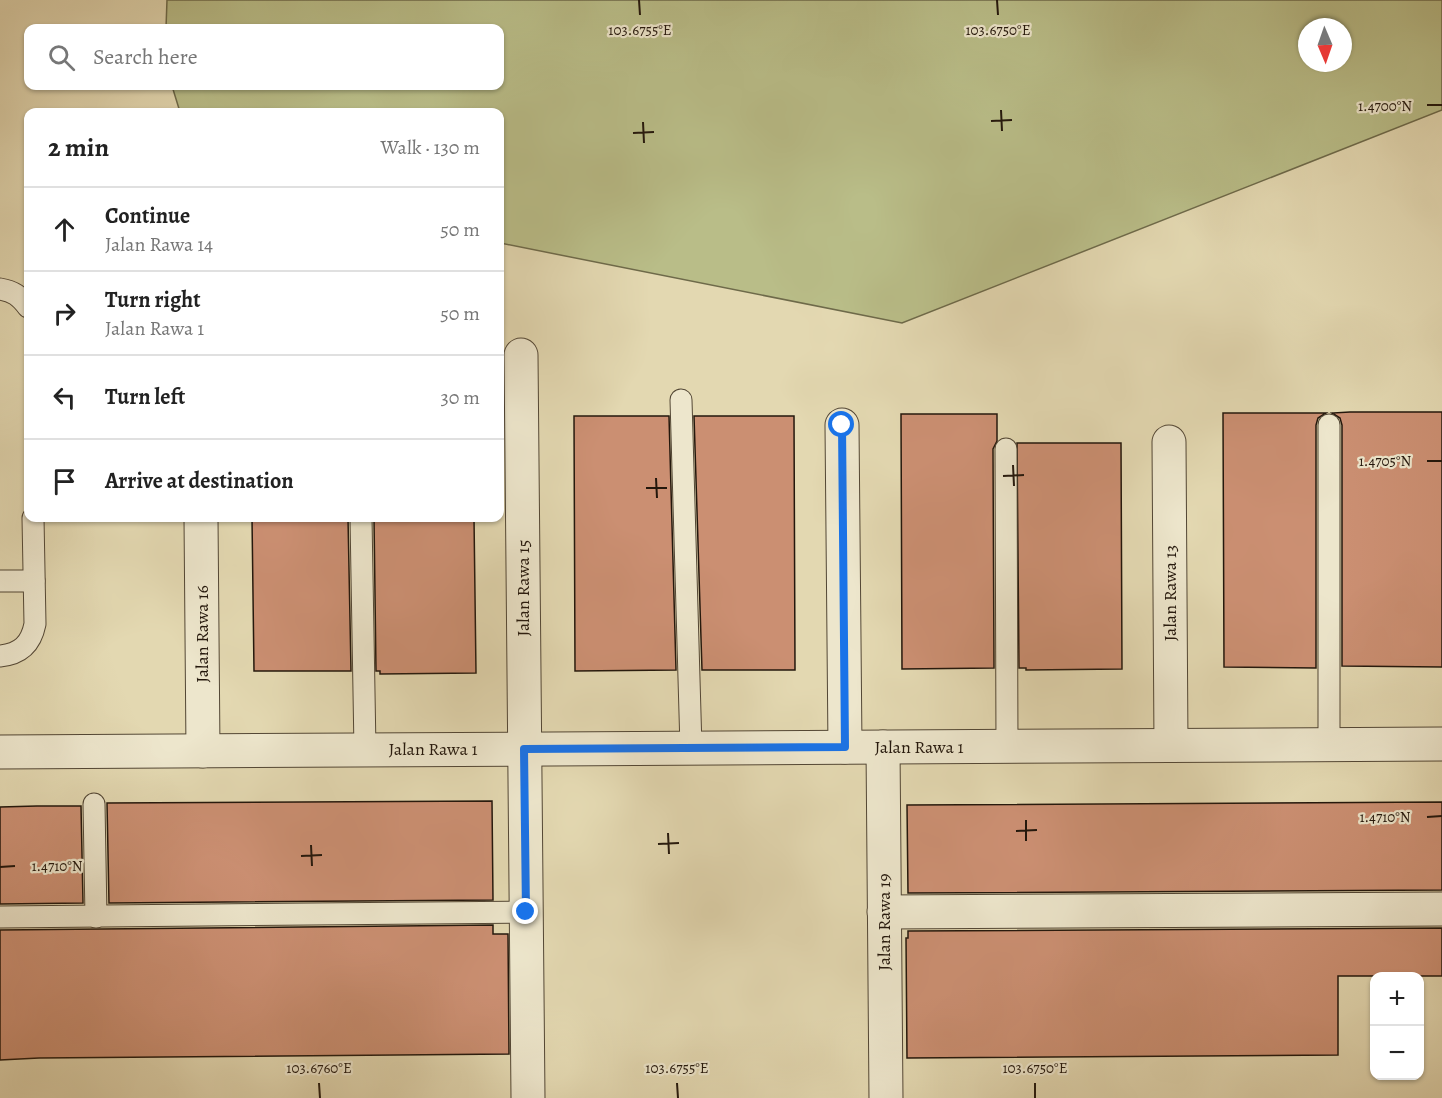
<!DOCTYPE html>
<html lang="en">
<head>
<meta charset="utf-8">
<style>
	:root { --surface:#fff; --page:#f2f2f2; --text:#222; --muted:#767676; --line:#e0e0e0 }
	body { margin:0; font-family:Alegreya,serif; background:var(--page); color:var(--text) }
	.controls { position:absolute; right:18px; bottom:18px; display:grid; overflow:hidden; border-radius:12px; box-shadow:0 2px 4px #0004 }
	.controls button { width:54px; height:54px; display:grid; place-items:center; padding:0; border:0; border-bottom:2px solid var(--line); background:var(--surface); color:var(--text); font:30px sans-serif }
	.compass { position:absolute; left:1298px; top:18px; width:54px; height:54px; border-radius:50%; background:var(--surface); box-shadow:0 2px 4px #0004; rotate:178deg }
	.stop { position:absolute; width:18px; height:18px; margin:-14px; border:4px solid #1a73e8; border-radius:50%; background:#fff }
	.stop.end { background:#1a73e8; border-color:#fff; box-shadow:0 2px 6px #0008 }
	.list { margin:0; padding:0; list-style:none }
	h2 { display:flex; justify-content:space-between; align-items:center; height:78px; margin:0; padding:0 24px; font-size:26px }
	h2 small { font-size:20px; font-weight:400; color:var(--muted) }
	.list li { display:grid; grid-template-columns:39px 1fr auto; gap:18px; align-items:center; box-sizing:border-box; height:84px; padding:0 24px; border-top:2px solid var(--line) }
	.list b { display:block; font-size:22px; white-space:nowrap }
	.list p { margin:0; font-size:20px; white-space:nowrap; color:var(--muted) }
	.list em { font-size:20px; font-style:normal; color:var(--muted) }
	.icon { flex:none; width:33px; height:33px; fill:none; stroke:currentColor; stroke-width:2; stroke-linecap:round; stroke-linejoin:round }
	.map { position:relative; flex:none; width:1442px; height:1098px; overflow:hidden }
	.search { position:absolute; background:var(--surface); box-shadow:0 2px 4px #0004; left:24px; top:24px; width:480px; height:66px; display:flex; align-items:center; gap:15px; box-sizing:border-box; padding:0 21px; border-radius:12px; color:var(--muted); font-size:22px }
	.panel { position:absolute; background:var(--surface); box-shadow:0 2px 4px #0004; left:24px; top:108px; width:480px; height:414px; border-radius:12px }
	.map>svg:first-child { display:block }
	.green { fill:#b9bd88; stroke:#6e6a4a; stroke-width:1.5; fill-rule:evenodd }
	.building { fill:#cb8f72; stroke:#23170c; stroke-width:1.5 }
	.lines { fill:none; stroke-linecap:round; stroke-linejoin:round }
	.lane-casing { stroke:#534735; stroke-width:23 }
	.street-casing { stroke:#534735; stroke-width:35 }
	.lane { stroke:#ede6cc; stroke-width:21 }
	.street { stroke:#ede6cc; stroke-width:33 }
	.route { stroke:#1a73e8; stroke-width:8 }
	.ticks { fill:none; stroke:#23170c; stroke-width:2 }
	.labels { text-anchor:middle; dominant-baseline:central; stroke-width:4.5; stroke-linejoin:round; paint-order:stroke }
	.street-label { font-size:18px; fill:#23170c; stroke:#ede6cc }
	.ticks-label { font-size:15px; text-anchor:middle; fill:#23170c; stroke:#ede6cc; stroke-width:4.5; stroke-linejoin:round; paint-order:stroke }
</style>
</head>
<body>
<div class="map">
<svg width="1442" height="1098" viewBox="0 0 1442 1098">
	<rect width="100%" height="100%" fill="#e3d8b1"/>
	<filter id="stains"><feTurbulence type="fractalNoise" baseFrequency=".00333" numOctaves="4"/><feColorMatrix values="0 0 0 0 .2 0 0 0 0 .09 0 0 0 0 .02 0 0 0 .5 -.17"/></filter>
	<radialGradient id="worn" r=".72"><stop offset=".6" stop-color="#630" stop-opacity="0"/><stop offset="1" stop-color="#630" stop-opacity=".3"/></radialGradient>
	<!-- green -->
	<path class="green" d="M167,0H1442V110L902,323L500,243V112H180L172,86H500V28H166ZM1307,27H1343V63H1307Z"/>
	<!-- building -->
	<g class="building">
		<polygon points="1350,412 1442,412 1442,667 1342,666 1342,425 1340,418 1332,413"/>
		<polygon points="1223,413 1326,413 1318,418 1316,425 1316,668 1224,667"/>
		<polygon points="901,414 997,414 997,441 993,449 994,668 902,669"/>
		<polygon points="574,416 669,416 676,670 575,671"/>
		<polygon points="694,416 794,416 795,670 702,670"/>
		<polygon points="1017,443 1121,443 1122,669 1026,670 1026,668 1019,668"/>
		<polygon points="252,518 348,518 351,671 254,671"/>
		<polygon points="374,518 474,518 476,673 380,674 380,671 376,671"/>
		<polygon points="492,801 493,900 109,903 107,803"/>
		<polygon points="1442,802 1442,890 908,893 907,805"/>
		<polygon points="37,806 81,806 83,903 0,904 0,807"/>
		<polygon points="493,925 493,934 508,934 509,1054 39,1058 0,1060 0,930"/>
		<polygon points="1442,928 1442,976 1338,976 1338,1055 907,1058 906,938 908,938 908,931"/>
	</g>
	<g class="lines">
		<defs>
			<g id="lane">
				<path d="M0,289C13,291 20,296 28,307"/>
				<polyline points="681,400 691,748"/>
				<polyline points="1329,425 1329,745"/>
				<polyline points="1006,449 1007,746"/>
				<polyline points="361,518 365,750"/>
				<polyline points="0,581 34,581"/>
				<path d="M0,656C21,654 31,644 35,624L33,518"/>
				<polyline points="94,804 96,917"/>
				<polyline points="0,917 526,912"/>
			</g>
			<g id="street">
				<polyline points="521,355 528,1098"/>
				<polyline points="842,425 845,747"/>
				<polyline points="1169,442 1171,745"/>
				<polyline points="201,518 203,751"/>
				<polyline points="883,747 886,1098"/>
				<polyline points="0,752 1442,744"/>
				<polyline points="884,912 1442,909"/>
			</g>
		</defs>
		<!-- lane casing -->
		<use href="#lane" class="lane-casing"/>
		<!-- street casing -->
		<use href="#street" class="street-casing"/>
		<!-- lane -->
		<use href="#lane" class="lane"/>
		<!-- street -->
		<use href="#street" class="street"/>
	</g>
	<g class="lines">
		<!-- route -->
		<polyline class="route" points="526,912 524,749 845,747 842,425"/>
	</g>
	<!-- ticks -->
	<path class="ticks" d="M639,0L640,15M997,0L998,15M1427,105H1442M1001,110L1002,131M991,121L1012,120M643,122L644,143M633,133L654,132M1427,461H1442M1013,465L1014,486M1003,476L1024,475M656,478L657,498M646,488H667M1427,817L1442,816M1026,820V841M1016,831L1037,830M668,833L669,854M658,844L679,843M311,845L312,866M301,856L322,855M0,867L15,866M319,1083L320,1098M677,1083L678,1098M1035,1083V1098"/>
	<g class="labels">
		<!-- street labels -->
		<g class="street-label">
			<text transform="translate(523 588) rotate(-90)">Jalan Rawa 15</text>
			<text transform="translate(1170 593) rotate(-90)">Jalan Rawa 13</text>
			<text transform="translate(202 634) rotate(-90)">Jalan Rawa 16</text>
			<text x="919" y="747">Jalan Rawa 1</text>
			<text x="433" y="749">Jalan Rawa 1</text>
			<text transform="translate(884 922) rotate(-90)">Jalan Rawa 19</text>
		</g>
	</g>
	<g class="ticks-label">
		<text x="640" y="35">103.6755°E</text>
		<text x="998" y="35">103.6750°E</text>
		<text x="1385" y="111">1.4700°N</text>
		<text x="1385" y="466">1.4705°N</text>
		<text x="1385" y="822">1.4710°N</text>
		<text x="57" y="871">1.4710°N</text>
		<text x="319" y="1073">103.6760°E</text>
		<text x="677" y="1073">103.6755°E</text>
		<text x="1035" y="1073">103.6750°E</text>
	</g>
	<rect width="100%" height="100%" filter="url(#stains)"/>
	<rect width="100%" height="100%" fill="url(#worn)"/>
</svg>
<div class="controls">
<button>+</button>
<button>−</button>
</div>
<svg class="compass" viewBox="-18 -18 36 36"><path d="M0-13l5 13h-10z" fill="#e53935"/><path d="M0 13l5-13h-10z" fill="#767676"/></svg>
<div class="stop" style="left:842px;top:425px"></div>
<div class="stop end" style="left:526px;top:912px"></div>
<div class="search"><svg class="icon" aria-label="search" viewBox="0 0 24 24"><circle cx="10" cy="10" r="6"/><path d="M15 15l6 6"/></svg>Search here</div>
<section class="panel">
<h2>2 min<small>Walk · 130 m</small></h2>
<ul class="list">
<li><svg class="icon" aria-label="ahead" viewBox="0 0 24 24"><path d="M12 20V5M6 11l6-6 6 6"/></svg><div><b>Continue</b><p>Jalan Rawa 14</p></div><em>50 m</em></li>
<li><svg class="icon" aria-label="right" viewBox="0 0 24 24"><path d="M7 20v-9h11M14 6l5 5-5 5"/></svg><div><b>Turn right</b><p>Jalan Rawa 1</p></div><em>50 m</em></li>
<li><svg class="icon" aria-label="left" viewBox="0 0 24 24"><path d="M17 20v-9H6M10 6l-5 5 5 5"/></svg><div><b>Turn left</b></div><em>30 m</em></li>
<li><svg class="icon" aria-label="arrive" viewBox="0 0 24 24"><path d="M6 21V4h12l-3 4 3 4H6"/></svg><div><b>Arrive at destination</b></div></li>
</ul>
</section>
</div>
</body>
</html>
